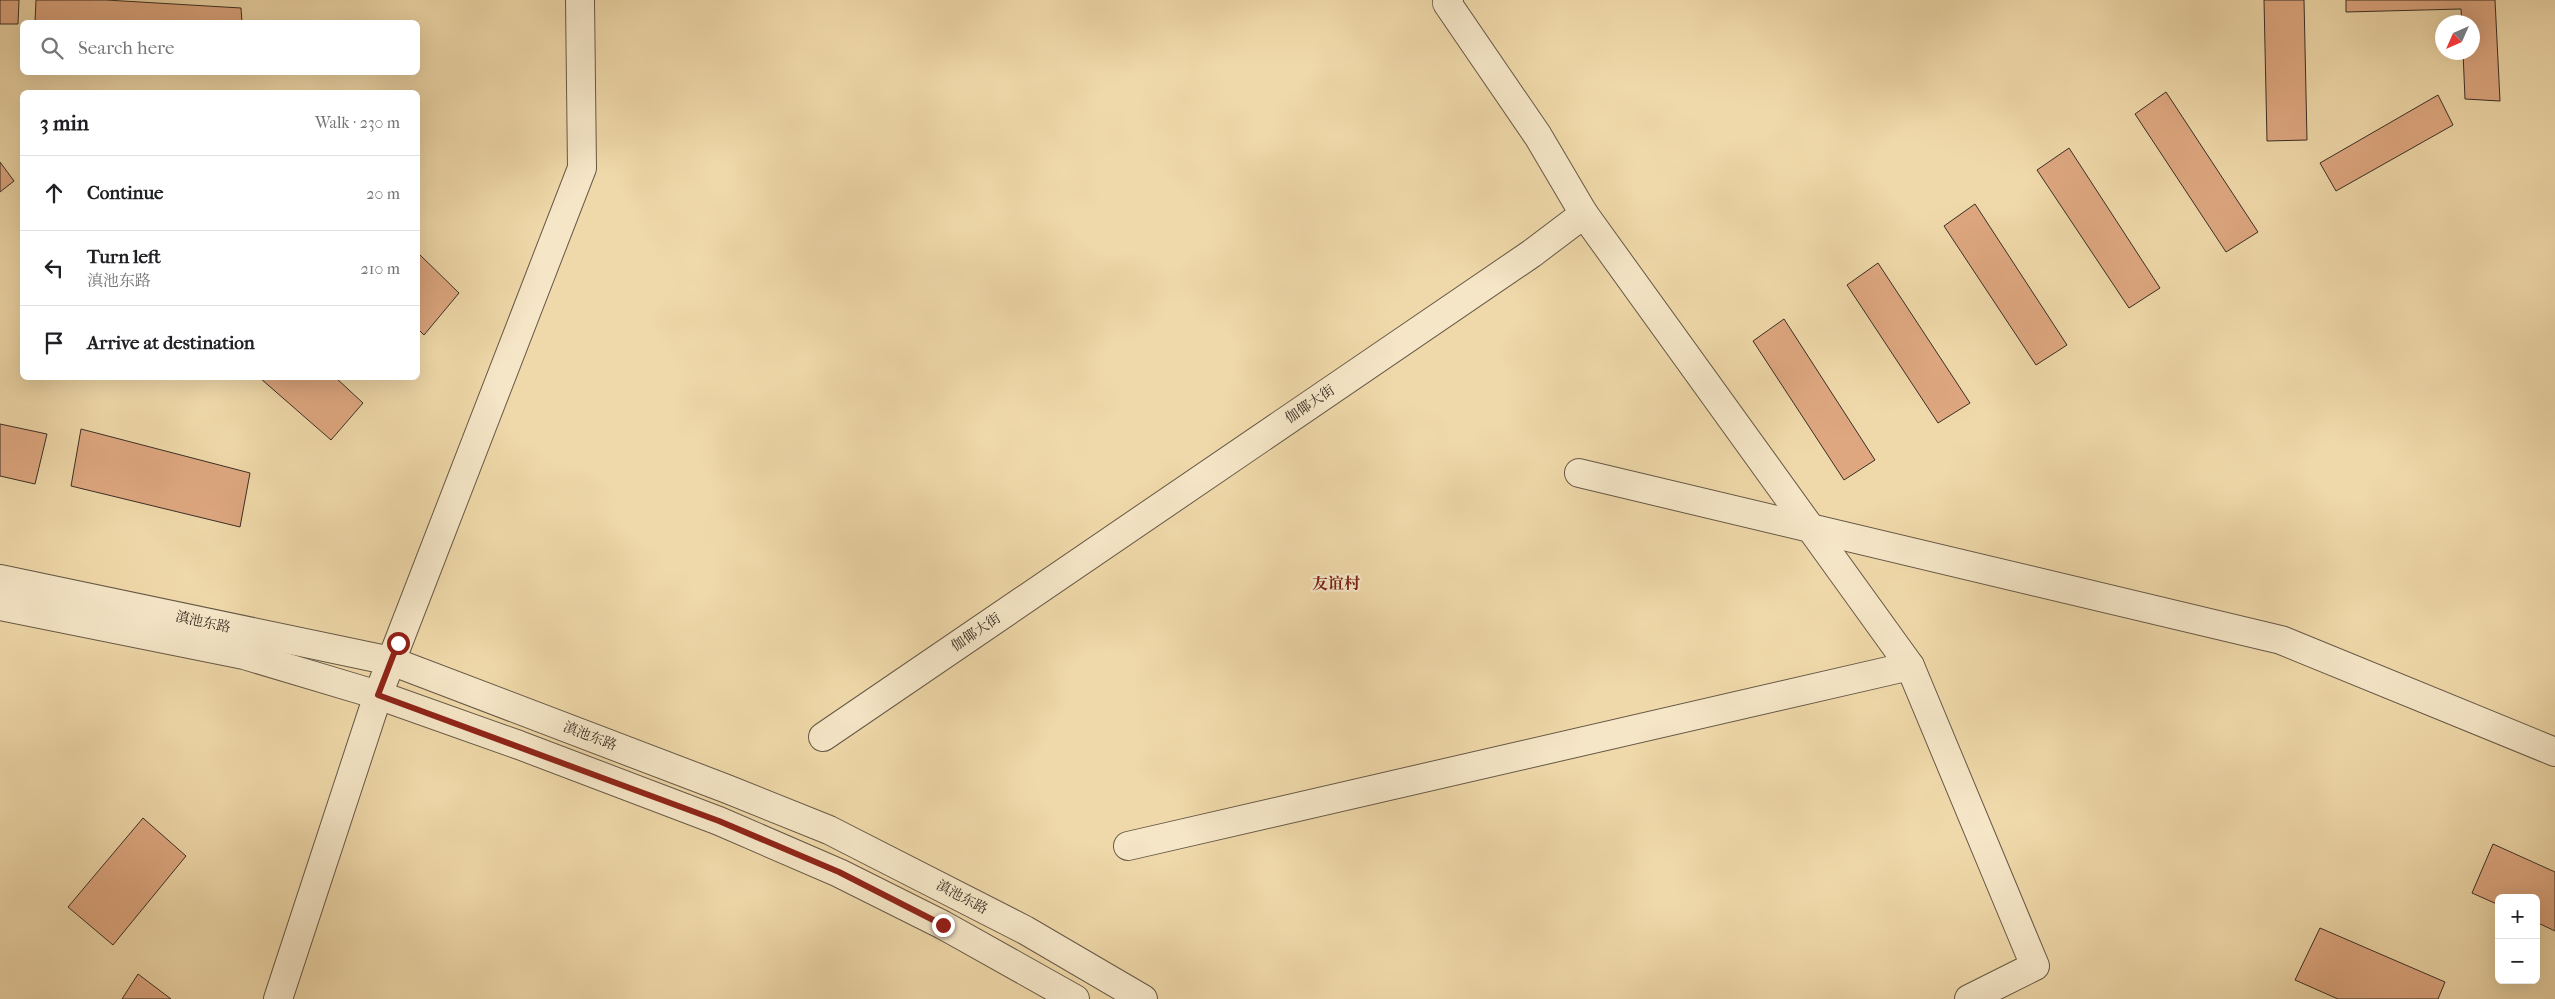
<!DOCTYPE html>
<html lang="en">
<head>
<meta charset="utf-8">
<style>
	:root { --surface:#fff; --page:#f6f6f6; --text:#202124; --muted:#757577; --line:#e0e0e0 }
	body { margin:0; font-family:"IM FELL French Canon","Noto Serif SC",serif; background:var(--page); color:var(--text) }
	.controls { position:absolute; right:15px; bottom:15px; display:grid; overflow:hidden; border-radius:8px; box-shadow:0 5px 20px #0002 }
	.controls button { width:45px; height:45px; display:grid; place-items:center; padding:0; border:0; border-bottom:1px solid var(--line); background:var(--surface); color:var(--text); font:25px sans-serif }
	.compass { position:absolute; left:2435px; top:15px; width:45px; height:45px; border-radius:50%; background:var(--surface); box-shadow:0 5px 20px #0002; rotate:225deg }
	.stop { position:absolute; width:15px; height:15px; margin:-11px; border:4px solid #8f2418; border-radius:50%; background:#fff }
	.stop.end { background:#8f2418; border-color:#fff; box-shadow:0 1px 5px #0008 }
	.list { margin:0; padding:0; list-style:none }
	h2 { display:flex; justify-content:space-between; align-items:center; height:65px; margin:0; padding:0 20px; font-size:21px }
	h2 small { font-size:16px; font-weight:400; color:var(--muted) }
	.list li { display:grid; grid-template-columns:32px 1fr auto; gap:15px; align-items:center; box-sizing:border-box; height:75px; padding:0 20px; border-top:1px solid var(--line) }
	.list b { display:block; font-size:19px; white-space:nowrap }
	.list p { margin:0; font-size:16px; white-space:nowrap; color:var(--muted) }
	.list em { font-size:16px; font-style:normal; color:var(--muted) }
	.icon { flex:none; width:28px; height:28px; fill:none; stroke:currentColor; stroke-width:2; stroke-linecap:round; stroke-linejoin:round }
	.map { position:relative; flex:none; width:2555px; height:999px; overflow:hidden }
	.search { position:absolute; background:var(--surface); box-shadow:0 5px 20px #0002; left:20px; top:20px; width:400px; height:55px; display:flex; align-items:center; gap:12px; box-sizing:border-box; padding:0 18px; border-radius:8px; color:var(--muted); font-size:19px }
	.panel { position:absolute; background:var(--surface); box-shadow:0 5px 20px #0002; left:20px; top:90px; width:400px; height:290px; border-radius:8px }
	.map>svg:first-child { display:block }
	.building { fill:#dea780; stroke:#392e25 }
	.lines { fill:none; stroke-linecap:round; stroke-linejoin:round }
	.minor-casing { stroke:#665846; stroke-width:30 }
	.minor { stroke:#f5e6c7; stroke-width:28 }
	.route { stroke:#8f2418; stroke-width:6 }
	.labels { text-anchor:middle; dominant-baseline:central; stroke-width:4.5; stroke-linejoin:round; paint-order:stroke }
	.street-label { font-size:14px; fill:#392e25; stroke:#f5e6c7 }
	.quarter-label { font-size:16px; font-weight:bold; fill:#7a1f14; stroke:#f5e6c7 }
</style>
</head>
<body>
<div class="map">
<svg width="2555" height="999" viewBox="0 0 2555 999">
	<rect width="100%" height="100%" fill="#efd8a9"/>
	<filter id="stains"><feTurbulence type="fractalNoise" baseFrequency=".004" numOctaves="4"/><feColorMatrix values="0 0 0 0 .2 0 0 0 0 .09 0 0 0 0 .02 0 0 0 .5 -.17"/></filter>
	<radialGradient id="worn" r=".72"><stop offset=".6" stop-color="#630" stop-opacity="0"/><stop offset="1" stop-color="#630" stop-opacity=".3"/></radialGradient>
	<!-- building -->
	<g class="building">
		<polygon points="0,0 19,0 18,24 0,24"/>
		<polygon points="36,0 106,0 241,8 242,22 35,22"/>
		<polygon points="2264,0 2304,0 2307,140 2267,141"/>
		<polygon points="2346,0 2495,0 2500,101 2465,99 2463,52 2472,52 2472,22 2462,22 2461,9 2346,12"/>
		<polygon points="2166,92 2258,232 2226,252 2135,114"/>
		<polygon points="2438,95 2453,125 2336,191 2320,163"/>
		<polygon points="2069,148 2160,288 2129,308 2037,170"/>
		<polygon points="0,162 14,181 0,192"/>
		<polygon points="1975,204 2067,345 2036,365 1944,226"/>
		<polygon points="418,253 459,293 424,335 418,329"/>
		<polygon points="1878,263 1970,403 1938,423 1847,285"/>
		<polygon points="1784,319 1875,460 1844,480 1753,341"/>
		<polygon points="260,378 336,378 363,403 331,440"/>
		<polygon points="0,424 47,434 35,484 0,476"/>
		<polygon points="81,429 250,473 240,527 71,486"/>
		<polygon points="143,818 186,856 113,945 68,907"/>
		<polygon points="2493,844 2555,872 2555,931 2536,922 2536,898 2499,898 2499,905 2472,893"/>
		<polygon points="2320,928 2445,982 2438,999 2338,999 2295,980"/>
		<polygon points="138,974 171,999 122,999"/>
	</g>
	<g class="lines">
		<defs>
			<g id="minor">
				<polyline points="1584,214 1910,666 2035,966 1969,999"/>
				<polyline points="1579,473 2281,640 2555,752"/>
				<polyline points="0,579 391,661 727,789 829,830 1025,930 1143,999"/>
				<polyline points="0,606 244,655 378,695 519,745 719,821 839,873 943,925 1075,999"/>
				<polyline points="823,737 1531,254 1584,214 1538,136 1447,3 1449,0"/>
				<polyline points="1128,846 1910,666"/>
				<polyline points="278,999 378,695 582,168 580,0"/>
			</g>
		</defs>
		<!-- minor casing -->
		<use href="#minor" class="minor-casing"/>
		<!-- minor -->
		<use href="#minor" class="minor"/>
	</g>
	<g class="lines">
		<!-- route -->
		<polyline class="route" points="398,643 378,695 719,821 839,872 943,925"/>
	</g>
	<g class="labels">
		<!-- street labels -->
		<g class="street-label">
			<text transform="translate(1310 404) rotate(-34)">伽倻大街</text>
			<text transform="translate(203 622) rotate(12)">滇池东路</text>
			<text transform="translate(976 632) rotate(-34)">伽倻大街</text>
			<text transform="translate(590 736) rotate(21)">滇池东路</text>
			<text transform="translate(962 897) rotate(28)">滇池东路</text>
		</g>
		<!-- quarter labels -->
		<g class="quarter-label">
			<text x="1336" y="583">友谊村</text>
		</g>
	</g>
	<rect width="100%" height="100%" filter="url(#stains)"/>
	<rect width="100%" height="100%" fill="url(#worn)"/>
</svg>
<div class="controls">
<button>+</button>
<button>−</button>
</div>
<svg class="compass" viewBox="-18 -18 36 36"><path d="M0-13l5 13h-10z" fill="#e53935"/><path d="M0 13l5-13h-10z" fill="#757577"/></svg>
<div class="stop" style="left:398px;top:643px"></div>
<div class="stop end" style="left:943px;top:925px"></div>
<div class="search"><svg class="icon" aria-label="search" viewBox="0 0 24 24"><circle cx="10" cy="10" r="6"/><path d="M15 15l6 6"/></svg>Search here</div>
<section class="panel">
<h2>3 min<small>Walk · 230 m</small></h2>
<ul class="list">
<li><svg class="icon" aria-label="ahead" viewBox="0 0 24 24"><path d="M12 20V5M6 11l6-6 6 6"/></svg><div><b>Continue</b></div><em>20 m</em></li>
<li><svg class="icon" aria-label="left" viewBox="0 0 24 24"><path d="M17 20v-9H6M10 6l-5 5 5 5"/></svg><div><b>Turn left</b><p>滇池东路</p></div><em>210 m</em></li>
<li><svg class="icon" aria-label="arrive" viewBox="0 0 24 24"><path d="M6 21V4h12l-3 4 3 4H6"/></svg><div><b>Arrive at destination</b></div></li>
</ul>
</section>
</div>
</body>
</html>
